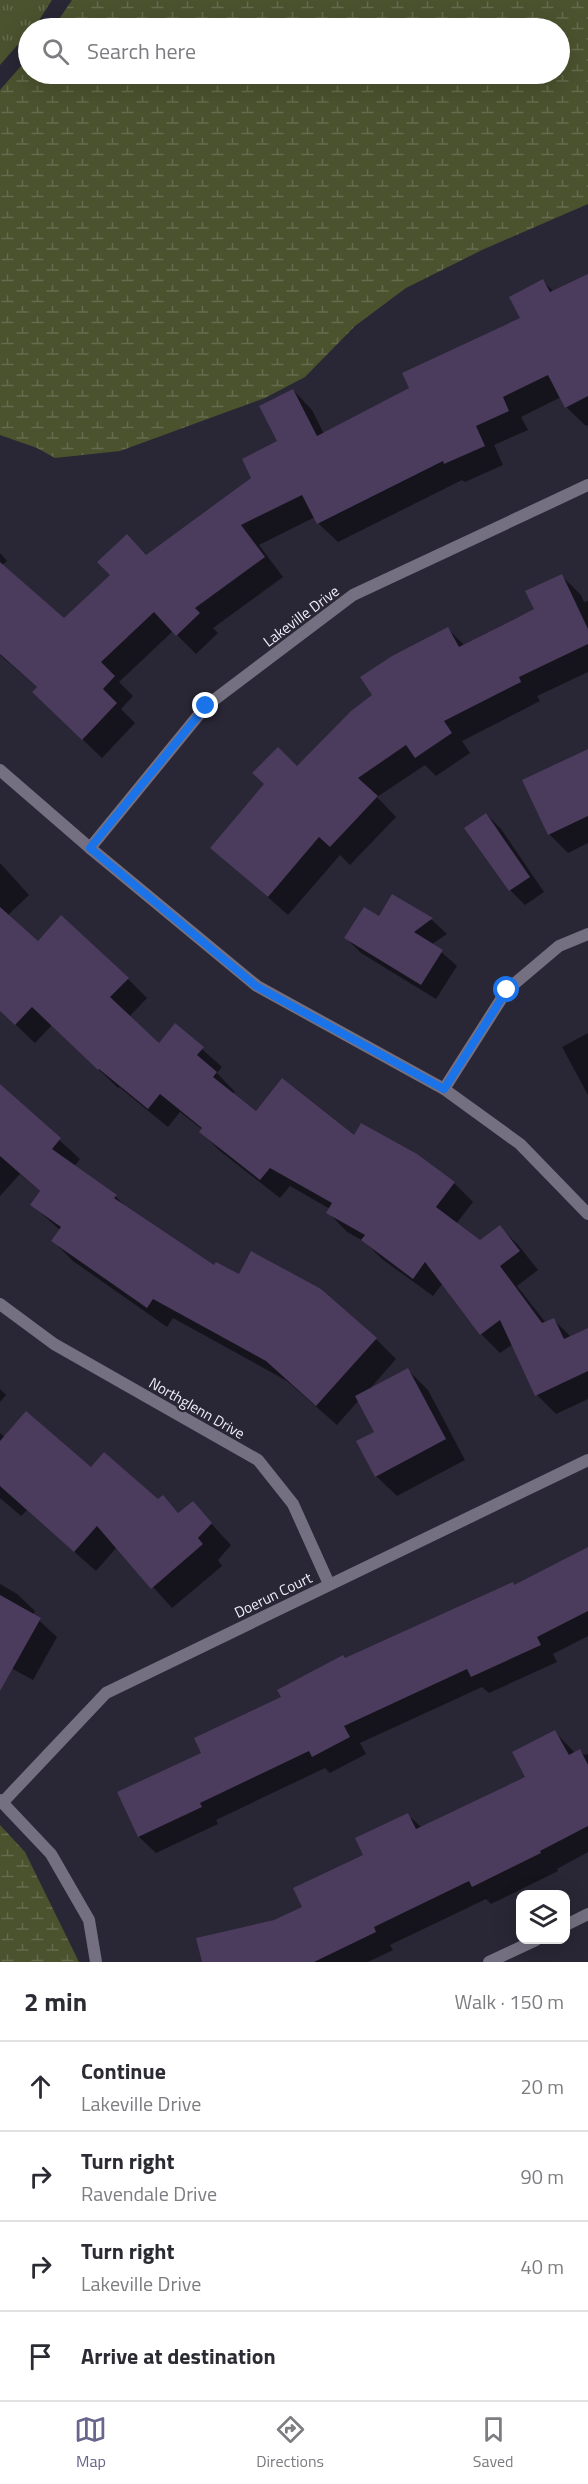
<!DOCTYPE html>
<html lang="en">
<head>
<meta charset="utf-8">
<style>
	:root { --surface:#fff; --page:#f2f2f3; --text:#2b2b33; --muted:#7c7c81; --line:#e1e1e2; --accent:#68668c }
	body { margin:0; font-family:"Titillium Web",sans-serif; background:var(--page); color:var(--text) }
	.controls { position:absolute; right:18px; bottom:18px; display:grid; overflow:hidden; border-radius:12px; box-shadow:0 6px 24px #0002 }
	.controls button { width:54px; height:54px; display:grid; place-items:center; padding:0; border:0; border-bottom:2px solid var(--line); background:var(--surface); color:var(--text); font:30px sans-serif }
	.stop { position:absolute; width:18px; height:18px; margin:-14px; border:4px solid #1a73e8; border-radius:50%; background:#fff }
	.stop.end { background:#1a73e8; border-color:#fff; box-shadow:0 2px 6px #0008 }
	.list { margin:0; padding:0; list-style:none }
	h2 { display:flex; justify-content:space-between; align-items:center; height:78px; margin:0; padding:0 24px; font-size:26px }
	h2 small { font-size:20px; font-weight:400; color:var(--muted) }
	.list li { display:grid; grid-template-columns:39px 1fr auto; gap:18px; align-items:center; box-sizing:border-box; height:90px; padding:0 24px; border-top:2px solid var(--line) }
	.list b { display:block; font-size:22px; white-space:nowrap }
	.list p { margin:0; font-size:20px; white-space:nowrap; color:var(--muted) }
	.list em { font-size:20px; font-style:normal; color:var(--muted) }
	.icon { flex:none; width:33px; height:33px; fill:none; stroke:currentColor; stroke-width:2; stroke-linecap:round; stroke-linejoin:round }
	.map { position:relative; flex:none; width:588px; height:1962px; overflow:hidden }
	.search { position:absolute; background:var(--surface); box-shadow:0 6px 24px #0002; left:18px; right:18px; top:18px; height:66px; display:flex; align-items:center; gap:15px; box-sizing:border-box; padding:0 21px; border-radius:33px; color:var(--muted); font-size:22px }
	.sheet { height:438px; background:var(--surface) }
	nav { display:flex; justify-content:space-around; align-items:center; box-sizing:border-box; height:84px; border-top:2px solid var(--line); background:var(--surface); font-size:16px; color:var(--muted) }
	nav a { display:grid; justify-items:center; gap:3px }
	nav .on { color:var(--accent) }
	.map>svg:first-child { display:block }
	.grass { fill:url(#grass-tufts) }
	.wetland { fill:url(#wetland-marsh) }
	.shadow { fill:#0007 }
	.building { fill:#4b3b5d }
	.lines { fill:none; stroke-linecap:round; stroke-linejoin:round }
	.minor { stroke:#747081; stroke-width:12 }
	.route { stroke:#1a73e8; stroke-width:8 }
	.labels { text-anchor:middle; dominant-baseline:central; stroke-width:4.5; stroke-linejoin:round; paint-order:stroke }
	.street-label { font-size:15px; fill:#f0eef8; stroke:#292635 }
</style>
</head>
<body>
<div class="map">
<svg width="588" height="1962" viewBox="0 0 588 1962">
	<defs>
		<pattern id="grass-tufts" width="24" height="20" patternUnits="userSpaceOnUse" patternTransform="scale(1.5)"><rect width="24" height="20" fill="#4b522e"/><path d="M3 7l-1-3M5 7V3M7 7l1-3M15 17l-1-3M17 17v-4M19 17l1-3" fill="none" stroke="#656b4d"/></pattern>
		<pattern id="wetland-marsh" width="20" height="14" patternUnits="userSpaceOnUse" patternTransform="scale(1.5)"><rect width="20" height="14" fill="#4b522e"/><path d="M1 5h8M5 5V1M11 12h8M15 12V8" fill="none" stroke="#656b4d"/></pattern>
	</defs>
	<rect width="100%" height="100%" fill="#292635"/>
	<!-- grass -->
	<polygon class="grass" points="0,0 52,0 36,25 32,28 28,28 28,33 0,65"/>
	<!-- wetland -->
	<g class="wetland">
		<polygon points="72,0 588,0 588,204 482,250 406,288 355,326 305,377 265,398 120,451 55,458 37,448 0,435 0,90 28,58 28,74 560,74 560,28 53,28"/>
		<polygon points="0,1825 25,1852 79,1962 0,1962"/>
	</g>
	<!-- shadow -->
	<g class="shadow">
		<polygon points="588,276 588,425 586,426 566,407 561,397 521,417 528,430 494,445 503,465 465,482 462,480 338,542 318,523 315,517 259,545 283,577 213,628 218,633 196,654 173,631 119,682 133,696 121,709 135,723 102,758 53,711 38,688 0,655 0,553 7,561 2,565 64,620 253,478 279,442 293,390 312,410 324,434 411,389 522,319 543,281 554,292"/>
		<polygon points="561,575 581,595 584,602 588,601 588,672 537,696 540,701 462,741 470,753 436,776 425,765 377,797 396,817 350,865 340,855 288,915 212,848 448,629 465,646 536,609"/>
		<polygon points="588,751 588,843 568,853 549,834"/>
		<polygon points="486,814 501,829 544,892 525,905 510,890"/>
		<polygon points="0,863 29,895 7,916 38,943 128,979 147,998 129,1017 159,1045 175,1025 222,1067 217,1073 235,1092 233,1094 257,1113 354,1138 454,1183 473,1202 456,1224 480,1242 500,1227 519,1246 538,1270 517,1286 546,1323 554,1320 571,1337 588,1335 588,1399 556,1414 537,1395 513,1344 500,1353 481,1334 443,1283 433,1296 382,1259 365,1242 347,1232 328,1212 330,1209 290,1186 280,1198 220,1151 201,1132 203,1130 180,1112 168,1127 119,1087 118,1088 52,1025 35,1043 0,1010"/>
		<polygon points="393,896 432,920 447,934 432,944 457,966 436,999 361,953 346,938 379,918"/>
		<polygon points="588,1033 588,1095 562,1047"/>
		<polygon points="0,1092 6,1092 80,1159 74,1167 116,1197 129,1210 215,1267 376,1339 396,1359 368,1391 408,1370 428,1390 465,1460 397,1496 376,1476 376,1433 359,1400 337,1425 287,1381 173,1318 167,1327 73,1261 53,1241 60,1230 32,1205 41,1192 20,1174 0,1196"/>
		<polygon points="0,1389 6,1395 0,1402"/>
		<polygon points="0,1433 5,1437 91,1469 158,1501 163,1497 179,1514 192,1503 231,1545 218,1560 222,1566 172,1608 117,1547 96,1571 27,1510 21,1516 0,1498"/>
		<polygon points="588,1548 588,1636 553,1654 557,1662 489,1693 482,1687 360,1743 366,1754 330,1773 325,1768 216,1820 218,1824 156,1853 139,1837 119,1793 203,1753 283,1698 345,1660 515,1586"/>
		<polygon points="0,1584 17,1594 35,1611 33,1615 57,1637 33,1680 0,1662"/>
		<polygon points="555,1732 575,1753 580,1751 584,1755 588,1754 588,1852 557,1869 558,1871 491,1904 486,1899 390,1945 393,1950 368,1962 203,1962 275,1921 304,1908 365,1856 408,1815 422,1828 527,1778"/>
	</g>
	<!-- building -->
	<g class="building">
		<polygon points="588,274 588,396 565,408 548,375 503,397 509,411 476,426 485,446 444,464 443,461 317,524 302,495 241,525 265,557 195,608 200,613 176,636 154,612 101,662 115,676 103,689 117,703 82,740 32,692 37,687 0,654 0,562 64,618 110,575 97,562 127,534 146,555 251,478 242,459 277,441 259,406 293,389 317,436 409,388 402,373 520,318 509,297 543,279 550,292"/>
		<polygon points="562,574 588,629 588,644 519,677 521,682 444,721 452,733 415,758 406,745 358,778 378,796 330,847 319,837 268,897 210,848 264,784 252,773 278,747 297,766 351,711 372,695 360,677 392,656 448,627 459,647 513,620 534,609 525,591"/>
		<polygon points="588,749 588,816 548,835 522,780"/>
		<polygon points="486,813 530,877 509,891 464,828"/>
		<polygon points="392,894 433,918 414,932 443,950 421,985 344,938 364,907 379,916"/>
		<polygon points="0,907 38,941 61,915 129,978 110,997 159,1043 175,1023 204,1047 197,1055 217,1072 213,1077 256,1111 282,1078 354,1135 361,1123 417,1154 455,1182 436,1207 480,1240 500,1225 520,1251 500,1266 542,1323 554,1318 564,1339 588,1328 588,1371 535,1396 500,1320 480,1335 425,1262 413,1279 361,1240 365,1235 326,1213 332,1203 270,1168 260,1180 199,1132 202,1128 160,1094 148,1109 99,1069 98,1070 32,1007 15,1025 0,1011"/>
		<polygon points="0,1084 61,1138 52,1149 117,1195 114,1198 214,1265 216,1262 239,1274 251,1251 321,1289 377,1338 316,1406 266,1361 153,1299 147,1308 51,1241 61,1227 30,1205 40,1191 0,1156"/>
		<polygon points="408,1368 446,1439 375,1477 356,1441 374,1432 355,1396"/>
		<polygon points="26,1411 91,1467 104,1452 158,1499 163,1495 178,1513 193,1501 212,1523 198,1538 203,1544 151,1589 97,1526 74,1552 0,1486 0,1441"/>
		<polygon points="588,1547 588,1611 537,1637 541,1645 471,1677 467,1669 344,1726 350,1737 312,1757 309,1751 200,1803 202,1807 138,1837 117,1792 201,1753 194,1738 281,1697 277,1690 343,1655 345,1658 513,1582 514,1585"/>
		<polygon points="0,1595 41,1618 0,1691"/>
		<polygon points="555,1730 569,1755 580,1749 588,1765 588,1826 540,1851 541,1853 472,1887 469,1881 374,1927 376,1932 314,1962 202,1962 196,1938 274,1920 302,1907 293,1888 363,1855 355,1838 408,1813 416,1829 525,1777 512,1752"/>
	</g>
	<g class="lines">
		<!-- minor -->
		<g class="minor">
			<polyline points="0,770 90,848 257,986 444,1089 520,1144 588,1214"/>
			<polyline points="90,848 206,706 353,595 588,485"/>
			<polyline points="444,1089 507,990 559,946 588,934"/>
			<polyline points="0,1304 54,1344 258,1460 293,1504 329,1584"/>
			<polyline points="0,1800 51,1854 89,1920 96,1962"/>
			<polyline points="3,1802 106,1693 588,1460"/>
			<polyline points="566,1925 588,1914"/>
			<polyline points="489,1962 536,1940"/>
		</g>
	</g>
	<g class="lines">
		<!-- route -->
		<polyline class="route" points="206,706 90,848 256,986 444,1089 507,990"/>
	</g>
	<g class="labels">
		<!-- street labels -->
		<g class="street-label">
			<text transform="translate(301 616) rotate(-37)">Lakeville Drive</text>
			<text transform="translate(197 1408) rotate(30)">Northglenn Drive</text>
			<text transform="translate(273 1595) rotate(-26)">Doerun Court</text>
		</g>
	</g>
</svg>
<div class="controls">
<button><svg class="icon" aria-label="layers" viewBox="0 0 24 24"><path d="M12 4l9 5-9 5-9-5zM3 14l9 5 9-5"/></svg></button>
</div>
<div class="stop" style="left:507px;top:990px"></div>
<div class="stop end" style="left:206px;top:706px"></div>
<div class="search"><svg class="icon" aria-label="search" viewBox="0 0 24 24"><circle cx="10" cy="10" r="6"/><path d="M15 15l6 6"/></svg>Search here</div>
</div>
<section class="sheet">
<h2>2 min<small>Walk · 150 m</small></h2>
<ul class="list">
<li><svg class="icon" aria-label="ahead" viewBox="0 0 24 24"><path d="M12 20V5M6 11l6-6 6 6"/></svg><div><b>Continue</b><p>Lakeville Drive</p></div><em>20 m</em></li>
<li><svg class="icon" aria-label="right" viewBox="0 0 24 24"><path d="M7 20v-9h11M14 6l5 5-5 5"/></svg><div><b>Turn right</b><p>Ravendale Drive</p></div><em>90 m</em></li>
<li><svg class="icon" aria-label="right" viewBox="0 0 24 24"><path d="M7 20v-9h11M14 6l5 5-5 5"/></svg><div><b>Turn right</b><p>Lakeville Drive</p></div><em>40 m</em></li>
<li><svg class="icon" aria-label="arrive" viewBox="0 0 24 24"><path d="M6 21V4h12l-3 4 3 4H6"/></svg><div><b>Arrive at destination</b></div></li>
</ul>
</section>
<nav>
<a class="on"><svg class="icon" aria-label="map" viewBox="0 0 24 24"><path d="M3 6l6-2 6 2 6-2v14l-6 2-6-2-6 2zM9 4v14M15 6v14"/></svg>Map</a>
<a><svg class="icon" aria-label="directions" viewBox="0 0 24 24"><path d="M12 3l9 9-9 9-9-9zM9 14v-3h6M13 9l2 2-2 2"/></svg>Directions</a>
<a><svg class="icon" aria-label="saved" viewBox="0 0 24 24"><path d="M7 4h10v16l-5-4-5 4z"/></svg>Saved</a>
</nav>
</body>
</html>
